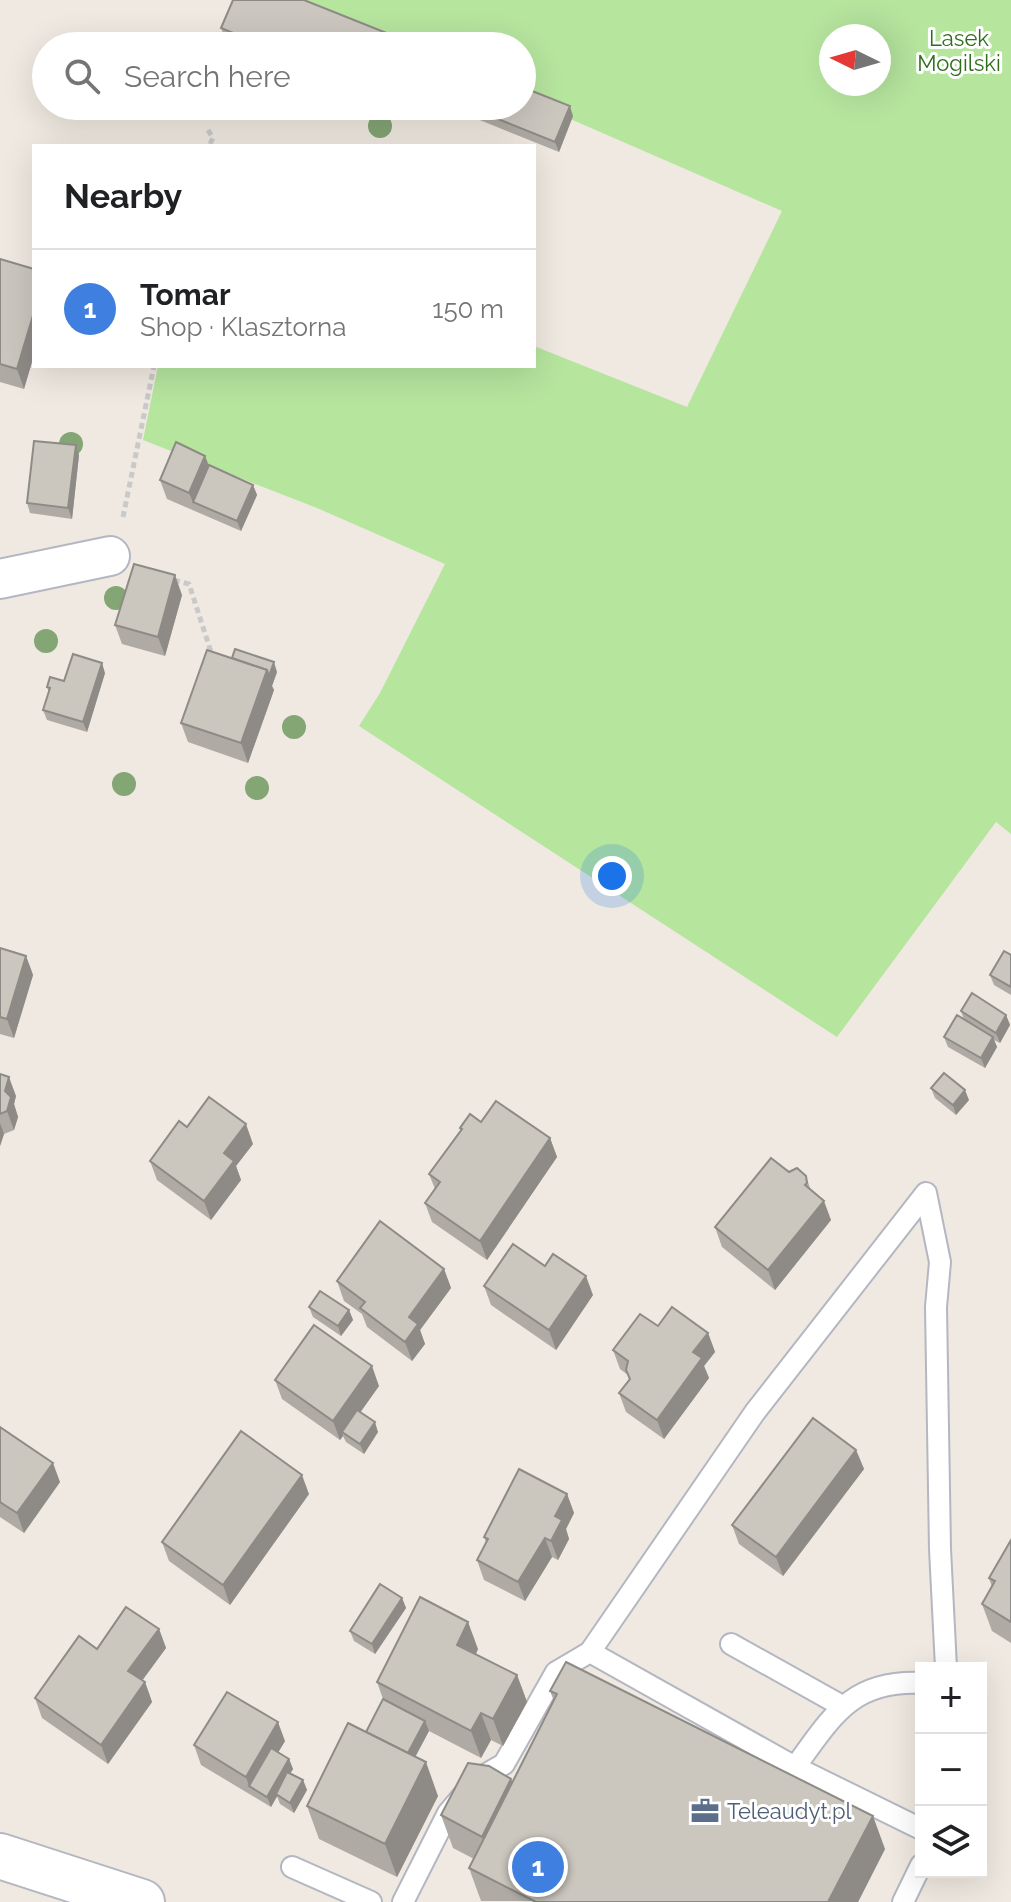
<!DOCTYPE html>
<html lang="en">
<head>
<meta charset="utf-8">
<style>
	:root { --surface:#fff; --page:#f2f2f2; --text:#202124; --muted:#757577; --line:#e0e0e0; --accent:#4264fb }
	body { margin:0; font-family:Raleway,sans-serif; background:var(--page); color:var(--text) }
	.controls { position:absolute; right:24px; bottom:24px; display:grid; overflow:hidden; border-radius:0px; box-shadow:0 8px 32px #0002 }
	.controls button { width:72px; height:72px; display:grid; place-items:center; padding:0; border:0; border-bottom:2px solid var(--line); background:var(--surface); color:var(--text); font:40px sans-serif }
	.compass { position:absolute; left:819px; top:24px; width:72px; height:72px; border-radius:50%; background:var(--surface); box-shadow:0 8px 32px #0002; rotate:275deg }
	.you { position:absolute; left:612px; top:876px; width:28px; height:28px; margin:-20px; border:6px solid #fff; border-radius:50%; background:#1a73e8; box-shadow:0 0 0 12px #1a73e833 }
	.badge { display:grid; place-items:center; width:52px; height:52px; border-radius:50%; background:var(--accent); color:#fff; font-size:26px; font-weight:700 }
	.pin { position:absolute; translate:-50% -50%; border:4px solid #fff; box-shadow:0 2px 8px #0006 }
	.list { margin:0; padding:0; list-style:none }
	h2 { display:flex; justify-content:space-between; align-items:center; height:104px; margin:0; padding:0 32px; font-size:34px }
	h2 small { font-size:26px; font-weight:400; color:var(--muted) }
	.list li { display:grid; grid-template-columns:52px 1fr auto; gap:24px; align-items:center; box-sizing:border-box; height:120px; padding:0 32px; border-top:2px solid var(--line) }
	.list b { display:block; font-size:30px; white-space:nowrap }
	.list p { margin:0; font-size:26px; white-space:nowrap; color:var(--muted) }
	.list em { font-size:26px; font-style:normal; color:var(--muted) }
	.icon { flex:none; width:44px; height:44px; fill:none; stroke:currentColor; stroke-width:2; stroke-linecap:round; stroke-linejoin:round }
	.map { position:relative; flex:none; width:1011px; height:1902px; overflow:hidden }
	.search { position:absolute; background:var(--surface); box-shadow:0 8px 32px #0002; left:32px; top:32px; width:504px; height:88px; display:flex; align-items:center; gap:20px; box-sizing:border-box; padding:0 28px; border-radius:44px; color:var(--muted); font-size:30px }
	.panel { position:absolute; background:var(--surface); box-shadow:0 8px 32px #0002; left:32px; top:144px; width:504px; height:224px; border-radius:0px }
	.map>svg:first-child { display:block }
	.green { fill:#b6e59e; fill-rule:evenodd }
	.lines { fill:none; stroke-linecap:round; stroke-linejoin:round }
	.service-casing { stroke:#b4b7c1; stroke-width:24 }
	.minor-casing { stroke:#b4b7c1; stroke-width:42 }
	.tertiary-casing { stroke:#b4b7c1; stroke-width:48 }
	.path { stroke:#c9c9c9; stroke-width:5; stroke-dasharray:6 4; stroke-linecap:butt }
	.service { stroke:#fff; stroke-width:20 }
	.minor { stroke:#fff; stroke-width:38 }
	.tertiary { stroke:#fff; stroke-width:44 }
	.tree { fill:#84a574 }
	.wall { fill:#afaba4 }
	.shaded-wall { fill:#8e8b86 }
	.building { fill:#cbc7bf; stroke:#8e8b86; stroke-width:2 }
	.labels { text-anchor:middle; dominant-baseline:central; stroke-width:6; stroke-linejoin:round; paint-order:stroke }
	.park-label { font-size:22px; fill:#2c6e1b; stroke:#fff }
	.service-label { font-size:22px; fill:#4e5e75; stroke:#fff; text-anchor:start }
</style>
</head>
<body>
<div class="map">
<svg width="1011" height="1902" viewBox="0 0 1011 1902">
	<rect width="100%" height="100%" fill="#efe9e1"/>
	<!-- green -->
	<path class="green" d="M294,0H1011V834L996,822L837,1037L359,726L380,693L445,564L317,508L143,440L158,366H534V346L687,407L782,211L522,98V46H400ZM831,36H879V84H831Z"/>
	<g class="lines">
		<defs>
			<g id="service">
				<polyline points="731,1644 842,1706"/>
				<polyline points="590,1652 755,1412 926,1193 940,1262 936,1307 940,1549 946,1668"/>
				<path d="M795,1767C832,1717 851,1680 921,1683"/>
				<polyline points="292,1867 371,1902"/>
				<polyline points="403,1902 448,1813 476,1780 504,1764 556,1672 590,1652 795,1767 921,1829"/>
				<polyline points="903,1902 921,1865"/>
			</g>
			<polyline id="minor" points="0,579 110,556"/>
			<polyline id="tertiary" points="0,1856 142,1902"/>
		</defs>
		<!-- service casing -->
		<use href="#service" class="service-casing"/>
		<!-- minor casing -->
		<use href="#minor" class="minor-casing"/>
		<!-- tertiary casing -->
		<use href="#tertiary" class="tertiary-casing"/>
		<!-- path -->
		<g class="path">
			<polyline points="208,130 213,138 209,146"/>
			<polyline points="123,517 154,366"/>
			<polyline points="174,580 189,584 212,655"/>
		</g>
		<!-- service -->
		<use href="#service" class="service"/>
		<!-- minor -->
		<use href="#minor" class="minor"/>
		<!-- tertiary -->
		<use href="#tertiary" class="tertiary"/>
	</g>
	<!-- trees -->
	<g class="tree">
		<circle cx="380" cy="126" r="12"/>
		<circle cx="71" cy="444" r="12"/>
		<circle cx="116" cy="598" r="12"/>
		<circle cx="46" cy="641" r="12"/>
		<circle cx="294" cy="727" r="12"/>
		<circle cx="124" cy="784" r="12"/>
		<circle cx="257" cy="788" r="12"/>
	</g>
	<!-- wall -->
	<g class="wall">
		<polygon points="221,28 419,46 297,46 294,45 294,46 244,46 225,38"/>
		<polygon points="445,106 522,106 573,116 559,152"/>
		<polygon points="0,259 34,269 34,355 24,389 0,382"/>
		<polygon points="76,445 79,455 72,519 30,513 27,503"/>
		<polygon points="205,456 209,465 253,485 257,495 241,531 167,499 160,480"/>
		<polygon points="182,595 165,656 122,644 115,625"/>
		<polygon points="232,658 277,672 272,686 274,690 248,763 188,742 181,723"/>
		<polygon points="105,673 87,732 47,720 43,710 49,693 47,687 64,681"/>
		<polygon points="0,948 26,956 33,975 14,1038 0,1034"/>
		<polygon points="1011,955 1011,995 994,985 990,975"/>
		<polygon points="961,1011 1006,1015 1010,1025 1000,1043 994,1040 997,1047 985,1068 948,1047 944,1037 964,1020"/>
		<polygon points="0,1074 16,1096 14,1104 18,1117 14,1130 4,1134 0,1146"/>
		<polygon points="931,1088 969,1100 956,1115 935,1098"/>
		<polygon points="481,1122 550,1138 557,1157 487,1260 432,1222 425,1203 435,1189 429,1174 461,1131 460,1128"/>
		<polygon points="253,1144 236,1166 241,1180 211,1220 157,1180 150,1161"/>
		<polygon points="789,1172 806,1176 811,1191 831,1220 775,1290 722,1247 715,1227"/>
		<polygon points="444,1269 451,1288 420,1330 425,1344 412,1361 367,1327 362,1314 344,1301 337,1281"/>
		<polygon points="484,1286 593,1295 556,1350 491,1305"/>
		<polygon points="309,1307 349,1310 353,1320 341,1336 313,1317"/>
		<polygon points="658,1326 708,1333 715,1352 704,1366 709,1378 664,1439 626,1412 619,1393 629,1379 628,1375 620,1369 613,1350"/>
		<polygon points="275,1380 379,1386 360,1412 378,1432 364,1454 346,1442 343,1436 340,1440 282,1399"/>
		<polygon points="0,1427 60,1482 24,1533 0,1517"/>
		<polygon points="856,1450 864,1469 783,1576 739,1544 732,1525"/>
		<polygon points="309,1494 230,1605 169,1561 162,1542"/>
		<polygon points="567,1494 574,1513 566,1529 569,1539 558,1560 552,1557 525,1601 484,1580 477,1560 486,1542 484,1537"/>
		<polygon points="1011,1540 1011,1643 992,1631 982,1604 992,1587 989,1578"/>
		<polygon points="402,1598 406,1608 375,1654 354,1641 350,1631"/>
		<polygon points="159,1629 166,1648 142,1681 145,1682 152,1702 108,1764 42,1718 35,1698 97,1649"/>
		<polygon points="478,1649 476,1654 517,1675 527,1702 503,1746 491,1740 481,1758 429,1731 415,1757 438,1796 397,1877 319,1839 307,1806 366,1732 383,1699 377,1682"/>
		<polygon points="550,1691 885,1849 858,1902 481,1901 469,1868 474,1859 453,1848 441,1815 511,1779 512,1783 554,1701"/>
		<polygon points="285,1741 278,1752 289,1759 293,1769 290,1773 303,1780 307,1790 294,1813 280,1804 277,1796 271,1807 201,1765 194,1745"/>
	</g>
	<!-- shaded-wall -->
	<g class="shaded-wall">
		<polygon points="291,35 294,45 294,46 286,46"/>
		<polygon points="570,106 573,116 559,152 555,142"/>
		<polygon points="34,312 34,355 24,389 17,369"/>
		<polygon points="76,445 79,455 72,519 68,508"/>
		<polygon points="205,456 212,475 193,502 189,493"/>
		<polygon points="253,485 257,495 241,531 237,521"/>
		<polygon points="175,575 182,595 165,656 158,637"/>
		<polygon points="274,662 277,672 272,686 274,690 248,763 241,743 267,670"/>
		<polygon points="102,663 105,673 87,732 83,722"/>
		<polygon points="26,956 33,975 14,1038 7,1019"/>
		<polygon points="1006,1015 1010,1025 1000,1043 996,1033"/>
		<polygon points="993,1037 997,1047 985,1068 981,1058"/>
		<polygon points="9,1077 16,1096 14,1104 18,1117 14,1130 7,1111 5,1091"/>
		<polygon points="965,1090 969,1100 956,1115 953,1105"/>
		<polygon points="0,1123 4,1134 0,1146"/>
		<polygon points="246,1124 253,1144 236,1166 241,1180 211,1220 204,1201 224,1153"/>
		<polygon points="550,1138 557,1157 487,1260 480,1241"/>
		<polygon points="824,1201 831,1220 775,1290 768,1270"/>
		<polygon points="444,1269 451,1288 420,1330 425,1344 412,1361 405,1342 409,1317"/>
		<polygon points="586,1276 593,1295 556,1350 549,1330"/>
		<polygon points="349,1310 353,1320 341,1336 338,1326"/>
		<polygon points="708,1333 715,1352 704,1366 709,1378 664,1439 657,1420 693,1352"/>
		<polygon points="372,1366 379,1386 345,1434 342,1432 343,1436 340,1440 333,1421"/>
		<polygon points="375,1422 378,1432 364,1454 360,1444"/>
		<polygon points="856,1450 864,1469 783,1576 776,1557"/>
		<polygon points="53,1463 60,1482 24,1533 17,1513"/>
		<polygon points="302,1475 309,1494 230,1605 223,1585"/>
		<polygon points="567,1494 574,1513 566,1529 569,1539 558,1560 551,1541 555,1516"/>
		<polygon points="545,1538 552,1557 525,1601 518,1582"/>
		<polygon points="402,1598 406,1608 375,1654 372,1644"/>
		<polygon points="468,1622 478,1649 467,1672 457,1645"/>
		<polygon points="159,1629 166,1648 135,1690 128,1671"/>
		<polygon points="517,1675 527,1702 503,1746 493,1719"/>
		<polygon points="145,1682 152,1702 108,1764 101,1745"/>
		<polygon points="481,1713 491,1740 481,1758 471,1731"/>
		<polygon points="425,1721 429,1731 404,1778 400,1768"/>
		<polygon points="278,1722 285,1741 256,1790 249,1786 246,1777"/>
		<polygon points="289,1759 293,1769 271,1807 267,1797"/>
		<polygon points="426,1762 438,1796 397,1877 385,1844"/>
		<polygon points="511,1779 523,1812 494,1870 482,1837"/>
		<polygon points="303,1780 307,1790 294,1813 290,1803"/>
		<polygon points="873,1816 885,1849 858,1902 828,1902"/>
	</g>
	<!-- building -->
	<g class="building">
		<polygon points="233,0 304,0 419,46 318,46 291,35 286,46 265,46 221,28"/>
		<polygon points="522,87 570,106 555,142 466,106 522,106"/>
		<polygon points="0,259 34,269 34,312 17,369 0,364"/>
		<polygon points="34,441 76,445 68,508 27,503"/>
		<polygon points="176,442 205,456 189,493 160,480"/>
		<polygon points="209,465 253,485 237,521 193,502"/>
		<polygon points="134,564 175,575 158,637 115,625"/>
		<polygon points="235,649 274,662 269,676 267,670 232,658"/>
		<polygon points="207,650 267,670 241,743 181,723"/>
		<polygon points="73,654 102,663 83,722 43,710 50,688 47,687 50,677 64,681"/>
		<polygon points="0,948 26,956 7,1019 0,1017"/>
		<polygon points="1004,951 1011,955 1011,987 990,975"/>
		<polygon points="972,993 1006,1015 996,1033 961,1011"/>
		<polygon points="957,1015 993,1037 981,1058 944,1037"/>
		<polygon points="944,1073 965,1090 953,1105 931,1088"/>
		<polygon points="0,1074 9,1077 5,1091 11,1097 7,1111 0,1114"/>
		<polygon points="209,1097 246,1124 224,1153 234,1161 204,1201 150,1161 179,1121 187,1127"/>
		<polygon points="496,1101 550,1138 480,1241 425,1203 440,1182 429,1174 462,1129 460,1128 470,1114 481,1122"/>
		<polygon points="771,1158 789,1172 797,1168 806,1176 807,1183 805,1185 824,1201 768,1270 715,1227"/>
		<polygon points="380,1221 444,1269 409,1317 418,1324 405,1342 360,1308 365,1302 337,1281"/>
		<polygon points="513,1244 545,1266 553,1254 586,1276 549,1330 484,1286"/>
		<polygon points="320,1291 349,1310 338,1326 309,1307"/>
		<polygon points="672,1307 708,1333 693,1352 702,1358 657,1420 619,1393 630,1379 626,1370 628,1361 613,1350 640,1314 658,1326"/>
		<polygon points="314,1325 372,1366 333,1421 275,1380"/>
		<polygon points="357,1410 375,1422 360,1444 342,1432"/>
		<polygon points="813,1418 856,1450 776,1557 732,1525"/>
		<polygon points="0,1427 53,1463 17,1513 0,1502"/>
		<polygon points="241,1431 302,1475 223,1585 162,1542"/>
		<polygon points="519,1469 567,1494 555,1516 562,1520 551,1541 545,1538 518,1582 477,1560 488,1539 484,1537"/>
		<polygon points="1011,1540 1011,1622 982,1604 995,1581 989,1578"/>
		<polygon points="380,1584 402,1598 372,1644 350,1631"/>
		<polygon points="420,1597 468,1622 457,1645 517,1675 493,1719 481,1713 471,1731 377,1682"/>
		<polygon points="126,1607 159,1629 128,1671 145,1682 101,1745 35,1698 79,1636 97,1649"/>
		<polygon points="566,1662 873,1816 828,1902 536,1902 469,1868 557,1694 550,1691"/>
		<polygon points="227,1692 278,1722 246,1777 194,1745"/>
		<polygon points="383,1699 425,1721 408,1753 366,1732"/>
		<polygon points="348,1723 426,1762 385,1844 307,1806"/>
		<polygon points="271,1748 289,1759 267,1797 249,1786"/>
		<polygon points="468,1763 489,1766 511,1779 482,1837 441,1815"/>
		<polygon points="287,1772 303,1780 290,1803 276,1794"/>
	</g>
	<!-- icons -->
	<defs>
		<symbol id="office-bare" viewBox="-9 -9 18 18"><path d="M-6-3h4V-5.5h4V-3h4V5H-6ZM-1-4.5V-3h2v-1.5ZM-6 0V1H6V0Z" fill="#5c6f8a" stroke="#fff" stroke-width="2.5" paint-order="stroke"/></symbol>
	</defs>
	<g fill-rule="evenodd">
		<use href="#office-bare" x="685" y="1791" width="40" height="40"/>
	</g>
	<g class="labels">
		<!-- park labels -->
		<g class="park-label">
			<text x="959" y="38">Lasek<tspan x="959" dy="25">Mogilski</tspan></text>
		</g>
		<!-- service labels -->
		<g class="service-label">
			<text x="727" y="1811">Teleaudyt.pl</text>
		</g>
	</g>
</svg>
<div class="controls">
<button>+</button>
<button>−</button>
<button><svg class="icon" aria-label="layers" viewBox="0 0 24 24"><path d="M12 4l9 5-9 5-9-5zM3 14l9 5 9-5"/></svg></button>
</div>
<svg class="compass" viewBox="-18 -18 36 36"><path d="M0-13l5 13h-10z" fill="#e53935"/><path d="M0 13l5-13h-10z" fill="#757577"/></svg>
<div class="you"></div>
<div class="pin badge" style="left:538px;top:1867px;background:#3f7fe0">1</div>
<div class="search"><svg class="icon" aria-label="search" viewBox="0 0 24 24"><circle cx="10" cy="10" r="6"/><path d="M15 15l6 6"/></svg>Search here</div>
<section class="panel">
<h2>Nearby<small></small></h2>
<ul class="list">
<li><span class="badge" style="background:#3f7fe0">1</span><div><b>Tomar</b><p>Shop · Klasztorna</p></div><em>150 m</em></li>
</ul>
</section>
</div>
</body>
</html>
